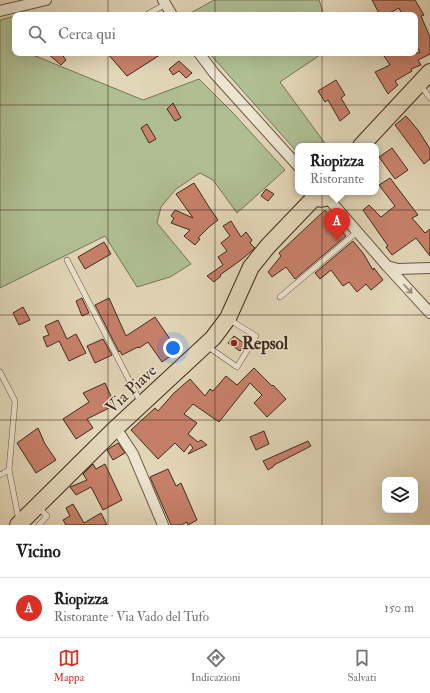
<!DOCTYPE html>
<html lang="it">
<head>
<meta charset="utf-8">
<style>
	:root { --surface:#fff; --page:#f2f2f2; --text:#202124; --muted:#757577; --line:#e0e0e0; --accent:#d93025 }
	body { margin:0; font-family:"IM FELL Double Pica",serif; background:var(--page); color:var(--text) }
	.controls { position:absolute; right:12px; bottom:12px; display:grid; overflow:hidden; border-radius:8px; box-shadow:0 4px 16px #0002 }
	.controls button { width:36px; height:36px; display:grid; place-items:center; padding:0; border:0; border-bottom:1px solid var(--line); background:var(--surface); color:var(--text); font:20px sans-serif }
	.you { position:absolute; left:173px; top:348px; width:14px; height:14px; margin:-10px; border:3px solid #fff; border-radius:50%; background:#1a73e8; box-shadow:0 0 0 6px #1a73e833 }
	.badge { display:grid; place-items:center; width:26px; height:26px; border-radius:50%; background:var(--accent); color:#fff; font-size:13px; font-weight:700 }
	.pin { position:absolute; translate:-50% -33px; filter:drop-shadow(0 1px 2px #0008) }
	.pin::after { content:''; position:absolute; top:21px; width:14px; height:12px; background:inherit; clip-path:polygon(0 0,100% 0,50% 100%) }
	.popup { position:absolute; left:295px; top:143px; width:84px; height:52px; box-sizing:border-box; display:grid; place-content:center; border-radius:8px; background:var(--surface); filter:drop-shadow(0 1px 3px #0005); font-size:13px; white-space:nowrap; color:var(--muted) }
	.popup b { font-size:15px; color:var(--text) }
	.popup::after { content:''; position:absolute; left:50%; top:100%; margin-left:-8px; border:8px solid transparent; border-top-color:var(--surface) }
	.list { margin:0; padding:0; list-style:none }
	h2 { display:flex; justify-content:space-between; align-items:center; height:52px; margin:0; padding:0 16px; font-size:17px }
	h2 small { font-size:13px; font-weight:400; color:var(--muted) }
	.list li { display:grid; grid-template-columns:26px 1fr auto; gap:12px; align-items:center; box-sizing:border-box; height:60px; padding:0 16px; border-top:1px solid var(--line) }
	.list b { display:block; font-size:15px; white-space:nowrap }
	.list p { margin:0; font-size:13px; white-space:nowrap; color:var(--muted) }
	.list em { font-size:13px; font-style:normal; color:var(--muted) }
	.icon { flex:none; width:22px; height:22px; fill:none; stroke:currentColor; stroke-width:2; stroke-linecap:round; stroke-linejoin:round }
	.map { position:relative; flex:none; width:430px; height:525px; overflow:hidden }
	.search { position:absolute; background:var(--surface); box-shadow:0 4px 16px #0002; left:12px; right:12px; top:12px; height:44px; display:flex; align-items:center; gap:10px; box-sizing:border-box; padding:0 14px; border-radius:8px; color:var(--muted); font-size:15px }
	.sheet { height:112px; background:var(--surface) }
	nav { display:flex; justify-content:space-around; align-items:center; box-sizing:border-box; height:56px; border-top:1px solid var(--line); background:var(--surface); font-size:11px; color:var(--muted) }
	nav a { display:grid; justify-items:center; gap:2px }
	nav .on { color:var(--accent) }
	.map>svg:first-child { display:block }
	.green { fill:#afbf93; stroke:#787458 }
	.building { fill:#c8816b; stroke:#402a1d }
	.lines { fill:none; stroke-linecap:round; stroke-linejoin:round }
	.lane-casing { stroke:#695544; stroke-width:6 }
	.street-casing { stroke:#695544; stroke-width:12 }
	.primary-casing { stroke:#402a1d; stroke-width:18 }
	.lane { stroke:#ede5d2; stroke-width:5 }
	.street { stroke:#ede5d2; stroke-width:10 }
	.primary { stroke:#e3d7b9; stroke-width:16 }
	.oneway { stroke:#968878 }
	.grid { fill:none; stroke:#402a1d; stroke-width:1; stroke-opacity:0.55 }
	.poi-dot { fill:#8f2418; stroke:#ede5d2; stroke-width:1.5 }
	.labels { text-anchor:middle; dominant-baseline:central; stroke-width:3; stroke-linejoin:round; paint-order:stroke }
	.poi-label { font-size:17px; font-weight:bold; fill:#402a1d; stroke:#ede5d2; text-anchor:start }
	.street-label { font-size:17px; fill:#402a1d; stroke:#ede5d2 }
</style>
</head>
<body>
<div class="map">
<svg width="430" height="525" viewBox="0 0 430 525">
	<rect width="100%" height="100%" fill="#e3d7b9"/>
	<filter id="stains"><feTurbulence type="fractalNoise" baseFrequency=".005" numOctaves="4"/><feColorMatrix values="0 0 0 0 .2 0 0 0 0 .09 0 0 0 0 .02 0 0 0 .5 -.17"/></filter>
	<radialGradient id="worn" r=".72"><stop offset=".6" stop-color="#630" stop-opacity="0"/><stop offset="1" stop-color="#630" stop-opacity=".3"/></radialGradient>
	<!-- green -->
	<g class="green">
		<polygon points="214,0 319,0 324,15 187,15"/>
		<polygon points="15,16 15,53 28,53 143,100 199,79 234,114 285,170 237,213 213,180 200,173 176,189 161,207 157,223 191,264 170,277 137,287 105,236 0,288 0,20"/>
		<polygon points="209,53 323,53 280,82 327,146 298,146 298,153"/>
	</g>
	<!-- building -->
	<g class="building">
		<polygon points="372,0 415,0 424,15 421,16 430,37 430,54 418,60 421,65 411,69 412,71 395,81 398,85 388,94 375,72 390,65 382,53 420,53 415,42 415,15 402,15 399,8 386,15 380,15"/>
		<polygon points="47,53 61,53 66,60 61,65"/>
		<polygon points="107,53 163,53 127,76"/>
		<polygon points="179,61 192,73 186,78 179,71 173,75 169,69"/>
		<polygon points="336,80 345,95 341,98 350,113 340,121 328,100 325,102 318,91"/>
		<polygon points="173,103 181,118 175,121 167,109"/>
		<polygon points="406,116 418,130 430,149 430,159 424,164 395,125"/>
		<polygon points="147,124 156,139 149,143 141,128"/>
		<polygon points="392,148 408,170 395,179 379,157"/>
		<polygon points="390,178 418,215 412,218 425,233 430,229 430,256 416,238 392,255 386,247 388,246 363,210 369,205 381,217 395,206 379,185"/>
		<polygon points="194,183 209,207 218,220 209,227 198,238 200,239 195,245 184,236 190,230 171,223 174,218 171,216 175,210 193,218 176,194"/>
		<polygon points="266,189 274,194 268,201 261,196"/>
		<polygon points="325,210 346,236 295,279 286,267 272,277 268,272 281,256 279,253"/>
		<polygon points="231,221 241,237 246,232 252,240 250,243 255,248 241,260 220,275 221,276 214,282 207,276 223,265 218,257 227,251 221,243 230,236 223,226"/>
		<polygon points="353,241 363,253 373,270 374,268 383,280 371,290 366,284 357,292 349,282 343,286 331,270 320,279 315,273"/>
		<polygon points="104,242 111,254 85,269 78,257"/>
		<polygon points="82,298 89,313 82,316 76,301"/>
		<polygon points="109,298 126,336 155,317 178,351 162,362 148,342 139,348 138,347 122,355 120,351 119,352 95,305"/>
		<polygon points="23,307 30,320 19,325 13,313"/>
		<polygon points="58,320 67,339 76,334 86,353 69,361 59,341 47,347 43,337 49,335 45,326"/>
		<polygon points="234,336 245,344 240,351 228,343"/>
		<polygon points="103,339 112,355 95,363 87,346"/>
		<polygon points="254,368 272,386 273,385 286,399 267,417 254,403 262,395 250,383 219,422 193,404 184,414 197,423 188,434 198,442 201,440 207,445 188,454 193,448 190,444 184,452 175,443 158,459 131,430 155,408 158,411 174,393 190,379 205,396 210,389 213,391 226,376 237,385"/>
		<polygon points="105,383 115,405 87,419 93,428 76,439 63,419 89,402 83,393"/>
		<polygon points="38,428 45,444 56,460 36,473 17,443"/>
		<polygon points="264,431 269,444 256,450 250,437"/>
		<polygon points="308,441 311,446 274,465 274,466 268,470 263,461"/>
		<polygon points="118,443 125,453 113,460 107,450"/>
		<polygon points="93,464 96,469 105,464 122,500 103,510 91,487 76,495 70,487 87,480 83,474"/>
		<polygon points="168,469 176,486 181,483 197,520 188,525 187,522 181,525 171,525 150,477"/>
		<polygon points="73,504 84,523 101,513 107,525 66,525 63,520 70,516 66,508"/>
	</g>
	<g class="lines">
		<defs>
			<g id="lane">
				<polyline points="146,15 166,4"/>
				<polyline points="421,86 430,98"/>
				<polyline points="67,260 141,403"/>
				<polyline points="280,297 357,232"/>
				<polyline points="207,346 237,367 256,336 230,320"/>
				<polyline points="0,372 15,401 9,470"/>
				<polyline points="0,475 9,470 19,521"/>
				<polyline points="39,525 47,516 39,508"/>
			</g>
			<g id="street">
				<polyline points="163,0 172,15"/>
				<polyline points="0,11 46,0"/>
				<polyline points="199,53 214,73 298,166"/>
				<polyline points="327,197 387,266 430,313"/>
				<polyline points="387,266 398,269 430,268"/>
				<polyline points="116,428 133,454 163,525"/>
			</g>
			<g id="primary">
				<polyline points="361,146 430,72"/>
				<path d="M312,192C316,201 326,201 330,192"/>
				<polyline points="18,525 116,428 213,338 228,318 251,267 268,246 315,197"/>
			</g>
		</defs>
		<!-- lane casing -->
		<use href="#lane" class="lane-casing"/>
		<!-- street casing -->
		<use href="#street" class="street-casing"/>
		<!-- primary casing -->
		<use href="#primary" class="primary-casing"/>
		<!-- lane -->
		<use href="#lane" class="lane"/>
		<!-- street -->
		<use href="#street" class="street"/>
		<!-- primary -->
		<use href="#primary" class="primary"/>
	</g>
	<!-- one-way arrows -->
	<defs><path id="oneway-shaft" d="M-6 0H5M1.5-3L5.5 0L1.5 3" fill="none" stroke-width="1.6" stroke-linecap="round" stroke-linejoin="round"/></defs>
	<use class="oneway" href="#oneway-shaft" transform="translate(408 289) rotate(47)"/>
	<!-- grid -->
	<path class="grid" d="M108,0V15M215,0V15M322,0V15M108,53V525M215,53V525M322,53V525M0,105H430M0,210H430M0,315H430M0,420H430"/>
	<!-- markers -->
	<circle class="poi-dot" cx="234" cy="343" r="4"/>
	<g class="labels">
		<!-- poi labels -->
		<g class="poi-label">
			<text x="242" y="343">Repsol</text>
		</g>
		<!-- street labels -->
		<g class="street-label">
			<text transform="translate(131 389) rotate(-43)">Via Piave</text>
		</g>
	</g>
	<rect width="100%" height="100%" filter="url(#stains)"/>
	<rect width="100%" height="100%" fill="url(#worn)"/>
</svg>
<div class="controls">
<button><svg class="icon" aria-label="layers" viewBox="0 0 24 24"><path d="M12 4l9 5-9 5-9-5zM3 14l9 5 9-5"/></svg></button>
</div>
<div class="you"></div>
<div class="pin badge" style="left:337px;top:241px">A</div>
<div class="popup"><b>Riopizza</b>Ristorante</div>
<div class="search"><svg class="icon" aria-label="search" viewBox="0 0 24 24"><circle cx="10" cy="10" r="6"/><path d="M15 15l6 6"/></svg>Cerca qui</div>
</div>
<section class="sheet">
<h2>Vicino<small></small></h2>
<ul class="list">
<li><span class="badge">A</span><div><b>Riopizza</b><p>Ristorante · Via Vado del Tufo</p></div><em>150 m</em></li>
</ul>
</section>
<nav>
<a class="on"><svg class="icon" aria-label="map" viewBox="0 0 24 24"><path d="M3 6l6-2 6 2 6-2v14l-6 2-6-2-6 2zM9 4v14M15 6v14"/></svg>Mappa</a>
<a><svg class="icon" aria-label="directions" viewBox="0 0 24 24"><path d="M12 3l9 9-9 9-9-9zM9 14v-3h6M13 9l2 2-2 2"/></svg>Indicazioni</a>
<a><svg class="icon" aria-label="saved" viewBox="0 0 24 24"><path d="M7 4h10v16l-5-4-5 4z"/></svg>Salvati</a>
</nav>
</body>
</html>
